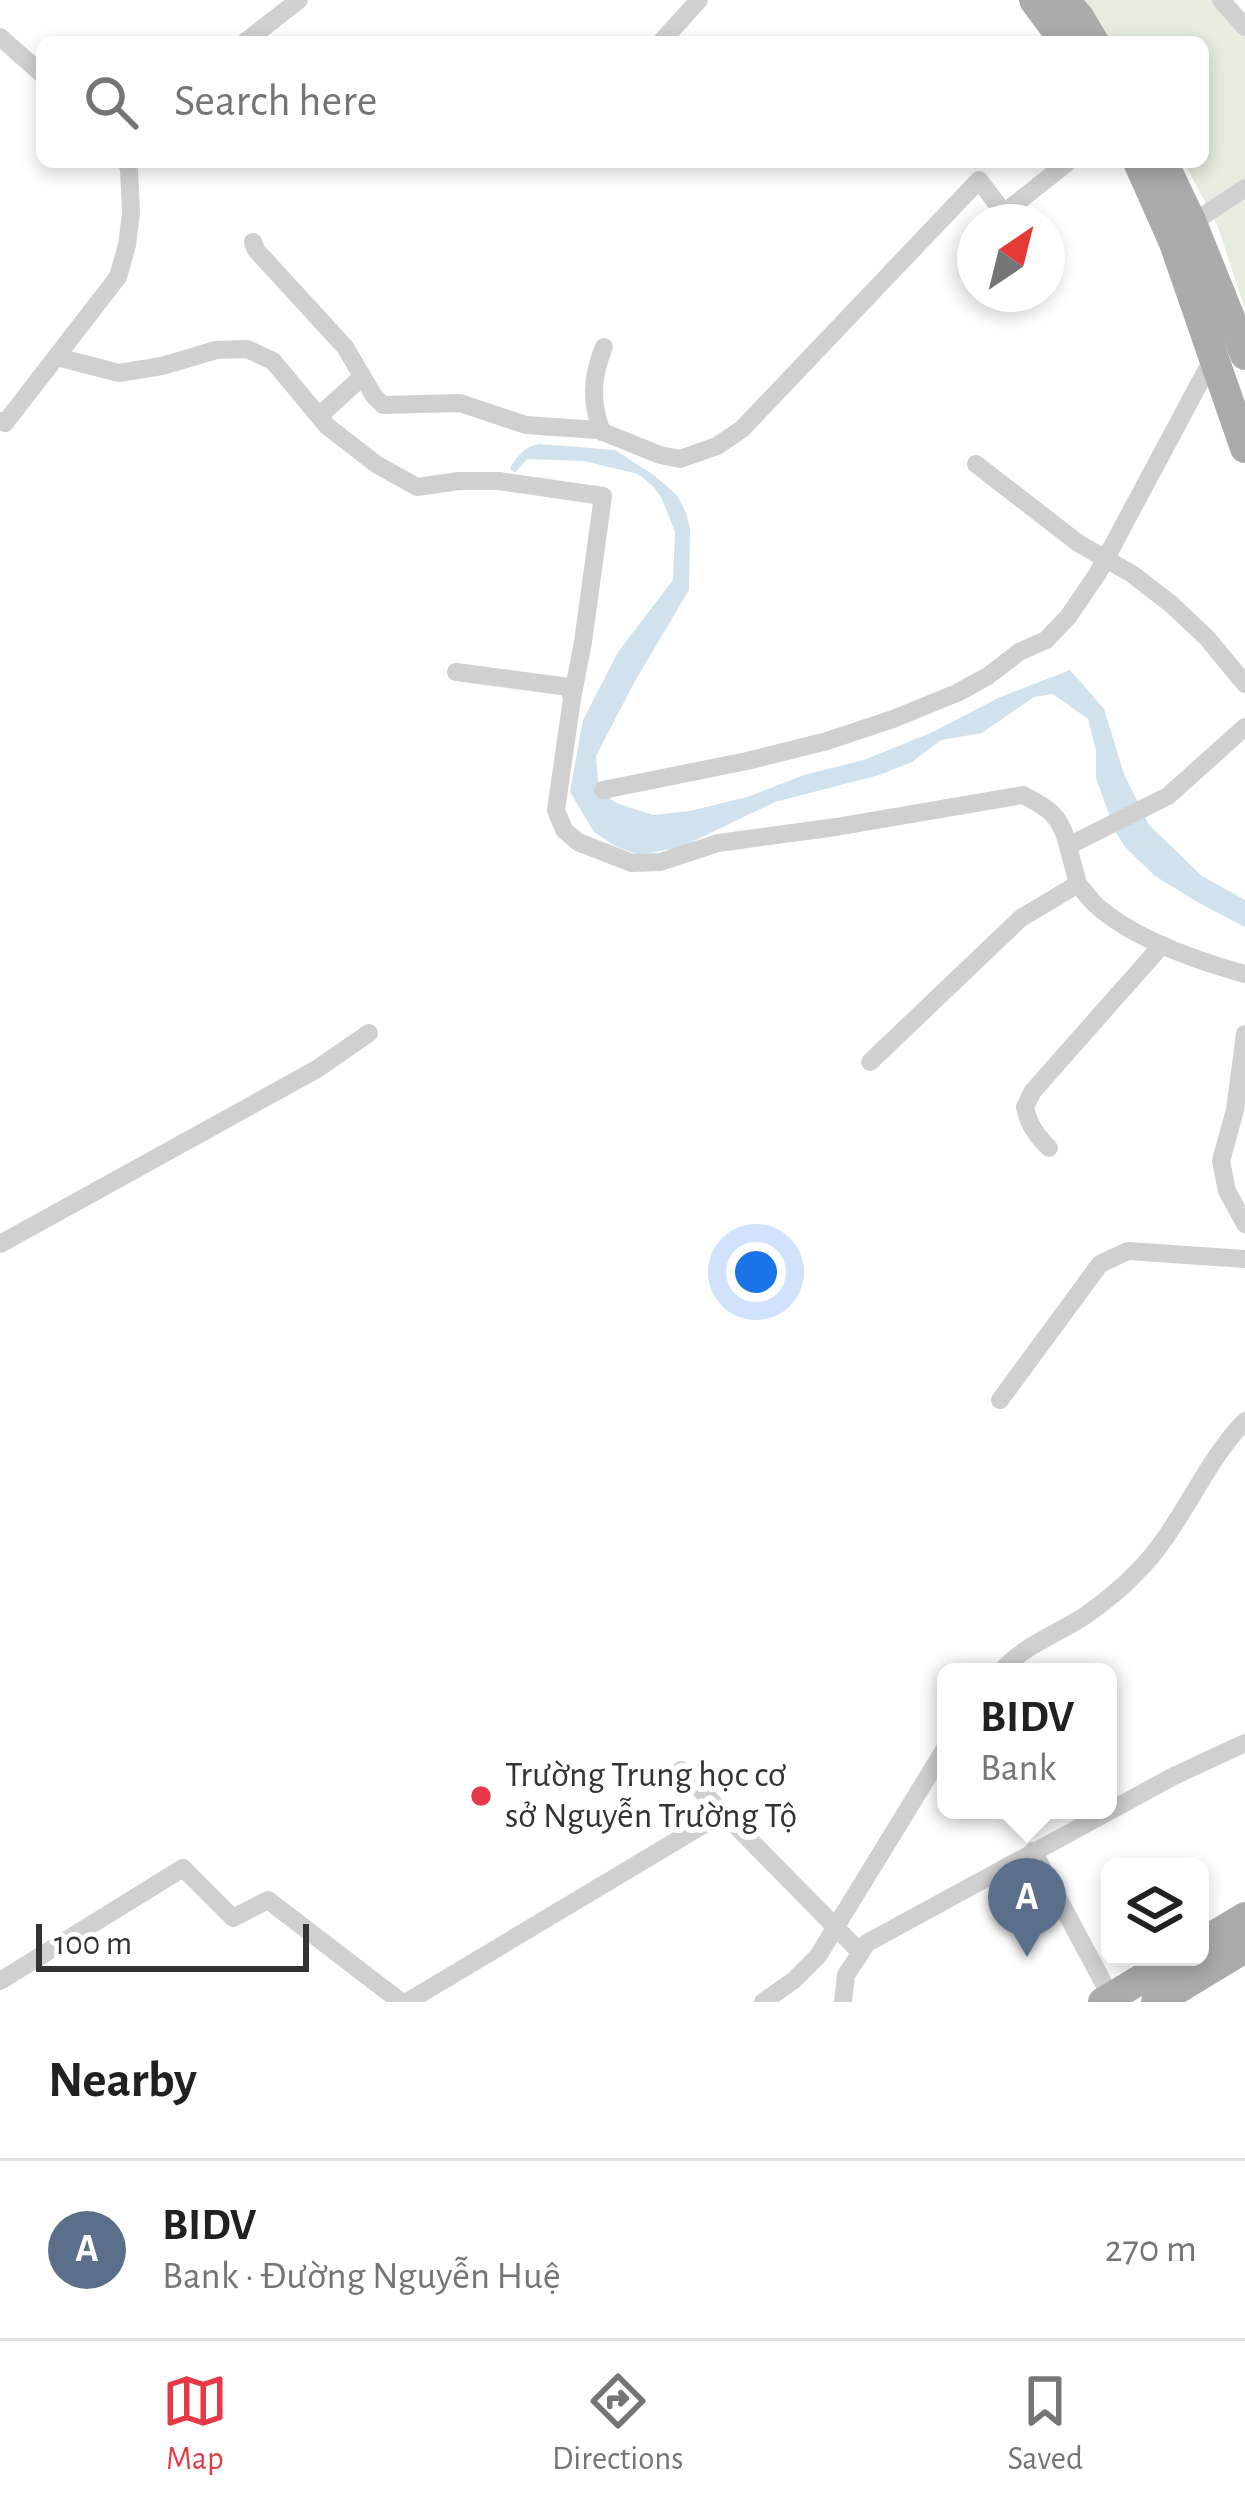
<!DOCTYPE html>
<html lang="en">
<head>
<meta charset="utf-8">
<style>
	:root { --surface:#fff; --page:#f6f6f6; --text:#202124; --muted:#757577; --line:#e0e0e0; --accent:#e63946 }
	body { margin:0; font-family:"Alegreya Sans",sans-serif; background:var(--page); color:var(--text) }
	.controls { position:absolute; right:36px; bottom:36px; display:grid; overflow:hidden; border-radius:18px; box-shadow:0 6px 18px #0003 }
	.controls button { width:108px; height:108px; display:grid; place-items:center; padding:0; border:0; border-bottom:3px solid var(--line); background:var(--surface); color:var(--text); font:60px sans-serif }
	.compass { position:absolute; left:957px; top:204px; width:108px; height:108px; border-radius:50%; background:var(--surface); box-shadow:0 6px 18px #0003; rotate:35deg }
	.scale { position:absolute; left:36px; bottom:30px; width:273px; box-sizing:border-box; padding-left:12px; border:6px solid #333; border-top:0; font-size:33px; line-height:42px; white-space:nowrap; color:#333; -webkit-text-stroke:9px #fff; paint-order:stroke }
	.you { position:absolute; left:756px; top:1272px; width:42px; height:42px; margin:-30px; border:9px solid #fff; border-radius:50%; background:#1a73e8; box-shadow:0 0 0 18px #1a73e833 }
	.badge { display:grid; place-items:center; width:78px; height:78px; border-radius:50%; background:var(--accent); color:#fff; font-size:39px; font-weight:700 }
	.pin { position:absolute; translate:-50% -99px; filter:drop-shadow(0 3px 6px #0008) }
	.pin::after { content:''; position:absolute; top:63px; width:42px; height:36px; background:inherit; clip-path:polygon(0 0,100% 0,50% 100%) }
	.popup { position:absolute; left:937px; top:1663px; width:180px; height:156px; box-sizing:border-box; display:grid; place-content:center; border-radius:18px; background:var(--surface); filter:drop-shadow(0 3px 9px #0005); font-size:39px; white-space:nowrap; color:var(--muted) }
	.popup b { font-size:45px; color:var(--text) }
	.popup::after { content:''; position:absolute; left:50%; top:100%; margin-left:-24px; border:24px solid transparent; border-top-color:var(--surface) }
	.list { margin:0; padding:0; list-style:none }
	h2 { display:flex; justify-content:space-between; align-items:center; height:156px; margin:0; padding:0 48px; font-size:51px }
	h2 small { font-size:39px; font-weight:400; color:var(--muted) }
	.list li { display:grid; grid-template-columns:78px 1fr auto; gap:36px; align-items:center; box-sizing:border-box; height:180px; padding:0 48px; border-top:3px solid var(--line) }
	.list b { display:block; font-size:45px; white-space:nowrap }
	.list p { margin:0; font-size:39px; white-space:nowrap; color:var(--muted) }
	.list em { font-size:39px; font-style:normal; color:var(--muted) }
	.icon { flex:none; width:66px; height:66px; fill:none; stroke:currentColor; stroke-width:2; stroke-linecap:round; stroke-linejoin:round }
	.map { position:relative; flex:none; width:1245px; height:2002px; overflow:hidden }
	.search { position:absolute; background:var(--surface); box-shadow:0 6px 18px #0003; left:36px; right:36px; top:36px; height:132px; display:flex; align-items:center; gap:30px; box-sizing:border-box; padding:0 42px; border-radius:18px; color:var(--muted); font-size:45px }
	.sheet { height:336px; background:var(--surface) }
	nav { display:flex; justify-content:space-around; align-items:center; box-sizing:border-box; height:168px; border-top:3px solid var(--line); background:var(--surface); font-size:33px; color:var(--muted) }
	nav a { display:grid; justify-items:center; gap:6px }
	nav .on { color:var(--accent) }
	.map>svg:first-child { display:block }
	.green { fill:#e6ecdf }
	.water { fill:#cfe2ee }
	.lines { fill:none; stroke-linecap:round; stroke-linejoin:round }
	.minor { stroke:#d0d0d0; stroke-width:18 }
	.primary { stroke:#ababab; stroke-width:30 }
	.poi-dot { fill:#e63946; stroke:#fff; stroke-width:4.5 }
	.labels { text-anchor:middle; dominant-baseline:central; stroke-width:12; stroke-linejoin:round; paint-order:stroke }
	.poi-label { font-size:36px; fill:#333; stroke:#fff; text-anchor:start }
</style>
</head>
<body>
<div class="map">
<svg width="1245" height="2002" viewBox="0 0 1245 2002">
	<rect width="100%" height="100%" fill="#fff"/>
	<!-- green -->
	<polygon class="green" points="1080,0 1215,0 1245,35 1245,309 1218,227 1184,162 1203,162 1203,42 1111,42"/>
	<!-- water -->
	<path class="water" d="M540,444L615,450L655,476L677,495L686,513L690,529L689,590L635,681L596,756L598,780L602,791L616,803L653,815L690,811L747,797L804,775L864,760L933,732L998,698L1070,670L1104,709L1124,774L1149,825L1202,876L1245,900V927L1199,903L1155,876L1125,847L1115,831L1096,778V750L1088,719L1053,694L1034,697L982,733L941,740L912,762L879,775L775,802L681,847L639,855L615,846L594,832L570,792L583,720L618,652L673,580L675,532L662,499L653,486L638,474L584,461L527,459L515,473L510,468C518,455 525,446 540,444Z"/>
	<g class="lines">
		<!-- minor -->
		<g class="minor">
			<polyline points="1221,0 1245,27"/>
			<polyline points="0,37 42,74"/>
			<polyline points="245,42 299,0"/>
			<polyline points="661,42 699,0"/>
			<polyline points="1192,223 1245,188"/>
			<polyline points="253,242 256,250 345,347 374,396 383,405 460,403 526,425 598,430 660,455 680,459 717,446 742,429 979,180 1004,213 1068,162"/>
			<polyline points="57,357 119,373 162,366 216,350 247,349 273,361 327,426 376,464 417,487 459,481 499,481 603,496 583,642 572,699"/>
			<polyline points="319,416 362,377"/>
			<polyline points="0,421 5,423 118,277 127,245 131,213 129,169 126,162"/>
			<path d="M602,432C590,402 592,376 604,347"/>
			<polyline points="976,464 1078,543 1132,574 1171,604 1207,638 1245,684"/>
			<path d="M456,672L569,687L572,699L556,810L564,830L578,842L632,863L660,862L718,843L836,827L1023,795C1049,808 1061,816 1068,846"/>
			<polyline points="603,790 747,761 827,741 893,719 957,693 988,676 1019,652 1046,640 1068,617 1098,573 1214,356"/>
			<path d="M1078,884C1084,891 1090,900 1097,906C1134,939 1198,961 1245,974"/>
			<polyline points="1245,1034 1235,1110 1221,1161 1227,1191 1245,1224"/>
			<polyline points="870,1062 1021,918 1078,884 1068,846 1168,796 1245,727"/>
			<path d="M1049,1148C1036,1135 1029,1125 1025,1107L1033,1091L1162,945"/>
			<polyline points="0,1244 317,1069 369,1033"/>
			<polyline points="1000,1400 1100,1264 1128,1251 1245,1259"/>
			<path d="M1001,1672C1023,1645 1058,1634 1086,1615C1103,1603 1122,1588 1136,1573C1181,1529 1202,1465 1245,1421"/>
			<polyline points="681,1770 861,1953"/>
			<polyline points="1033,1851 1111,1997"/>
			<polyline points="0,1981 183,1868 233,1918 268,1900 401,2002"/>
			<polyline points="407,2002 723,1813"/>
			<polyline points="763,2002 794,1980 818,1956 946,1747"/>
			<polyline points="843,2002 846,1975 867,1943 1172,1777 1245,1743"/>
		</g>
		<!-- primary -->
		<g class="primary">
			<polyline points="1034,0 1065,42"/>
			<polyline points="1064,0 1079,17 1094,42"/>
			<polyline points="1138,162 1174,243 1245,448"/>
			<polyline points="1163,162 1192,223 1245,355"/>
			<polyline points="1200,1944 1245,1917"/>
			<polyline points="1103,2002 1178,1957"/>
			<polyline points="1156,2002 1245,1948"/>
		</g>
	</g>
	<!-- markers -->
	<circle class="poi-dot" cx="481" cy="1796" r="12"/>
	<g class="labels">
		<!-- poi labels -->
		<g class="poi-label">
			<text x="505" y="1775">Trường Trung học cơ<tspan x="505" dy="41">sở Nguyễn Trường Tộ</tspan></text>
		</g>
	</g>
</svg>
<div class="controls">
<button><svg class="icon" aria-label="layers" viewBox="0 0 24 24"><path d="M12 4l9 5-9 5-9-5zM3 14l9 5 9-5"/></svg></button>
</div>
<svg class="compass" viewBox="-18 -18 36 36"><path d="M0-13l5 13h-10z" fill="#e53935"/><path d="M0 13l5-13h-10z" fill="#757577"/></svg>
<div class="scale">100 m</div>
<div class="you"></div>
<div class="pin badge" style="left:1027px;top:1957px;background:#5c6f8a">A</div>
<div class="popup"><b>BIDV</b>Bank</div>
<div class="search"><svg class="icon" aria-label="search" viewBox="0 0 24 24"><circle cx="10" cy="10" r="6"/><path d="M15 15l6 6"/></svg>Search here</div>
</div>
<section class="sheet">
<h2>Nearby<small></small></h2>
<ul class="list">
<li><span class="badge" style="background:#5c6f8a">A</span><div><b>BIDV</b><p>Bank · Đường Nguyễn Huệ</p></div><em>270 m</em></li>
</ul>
</section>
<nav>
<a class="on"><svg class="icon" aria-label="map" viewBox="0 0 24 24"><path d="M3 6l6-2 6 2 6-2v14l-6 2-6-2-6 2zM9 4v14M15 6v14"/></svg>Map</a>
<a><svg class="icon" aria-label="directions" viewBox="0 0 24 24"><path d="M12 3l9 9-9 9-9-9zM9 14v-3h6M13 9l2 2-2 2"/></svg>Directions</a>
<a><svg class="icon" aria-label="saved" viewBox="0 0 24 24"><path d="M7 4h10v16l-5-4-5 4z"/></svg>Saved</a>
</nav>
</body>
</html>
